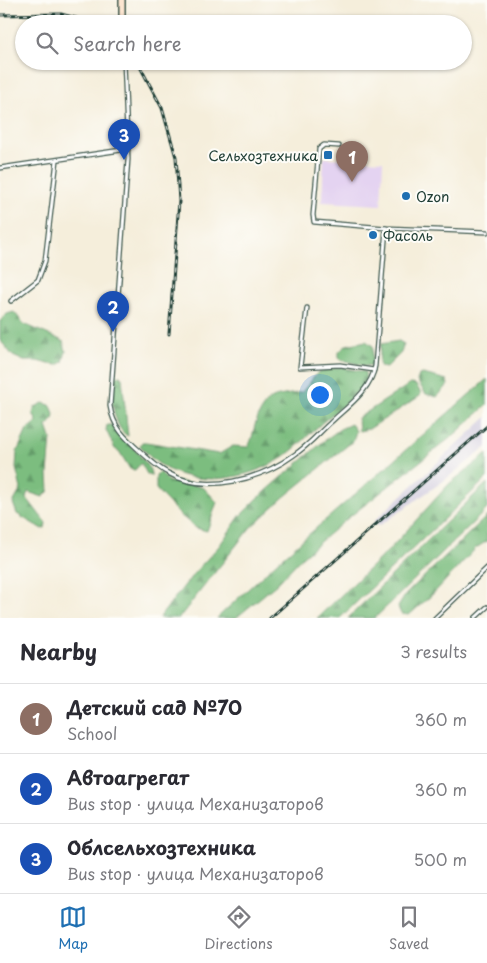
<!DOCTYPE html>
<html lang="en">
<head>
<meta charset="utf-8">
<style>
	:root { --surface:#fff; --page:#f2f2f3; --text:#2b2b33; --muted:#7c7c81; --line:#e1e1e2; --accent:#1f6fb2 }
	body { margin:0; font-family:"Playpen Sans",sans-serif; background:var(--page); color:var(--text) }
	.you { position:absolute; left:319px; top:394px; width:18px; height:18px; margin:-12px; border:4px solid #fff; border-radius:50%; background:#1a73e8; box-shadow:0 0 0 8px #1a73e833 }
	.badge { display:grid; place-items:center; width:32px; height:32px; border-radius:50%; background:var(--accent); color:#fff; font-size:16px; font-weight:700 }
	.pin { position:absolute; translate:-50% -41px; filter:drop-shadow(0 1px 2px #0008) }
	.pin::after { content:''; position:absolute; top:26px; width:18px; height:15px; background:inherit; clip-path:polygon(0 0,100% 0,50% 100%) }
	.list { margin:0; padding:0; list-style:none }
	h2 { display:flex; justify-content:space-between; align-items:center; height:65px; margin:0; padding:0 20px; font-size:21px }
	h2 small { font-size:16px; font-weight:400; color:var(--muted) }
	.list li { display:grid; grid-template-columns:32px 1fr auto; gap:15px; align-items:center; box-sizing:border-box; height:70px; padding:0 20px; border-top:1px solid var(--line) }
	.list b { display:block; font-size:19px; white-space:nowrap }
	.list p { margin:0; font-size:16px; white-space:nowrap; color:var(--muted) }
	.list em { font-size:16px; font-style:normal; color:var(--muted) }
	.icon { flex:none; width:28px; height:28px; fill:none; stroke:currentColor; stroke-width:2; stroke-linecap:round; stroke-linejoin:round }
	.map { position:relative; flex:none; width:487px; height:618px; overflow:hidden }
	.search { position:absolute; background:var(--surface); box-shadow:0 1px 4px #0004; left:15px; right:15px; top:15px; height:55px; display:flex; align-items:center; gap:12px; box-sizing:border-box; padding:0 18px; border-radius:28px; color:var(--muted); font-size:19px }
	.sheet { height:275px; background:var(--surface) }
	nav { display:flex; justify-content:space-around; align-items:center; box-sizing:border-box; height:70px; border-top:1px solid var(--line); background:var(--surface); font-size:14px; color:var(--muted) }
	nav a { display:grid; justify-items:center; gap:2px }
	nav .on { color:var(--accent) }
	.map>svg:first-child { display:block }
	.built { fill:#e4d3f1 }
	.railway { fill:#c6c0d9 }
	.forest { fill:url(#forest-firs); stroke:#4d7d5a }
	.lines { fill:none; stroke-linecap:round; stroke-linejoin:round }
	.street-casing { stroke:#3f584d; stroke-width:5.5 }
	.secondary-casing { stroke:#3f584d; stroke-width:8 }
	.street { stroke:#fff; stroke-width:3 }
	.secondary { stroke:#fce5d0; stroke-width:5 }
	.rail-casing { stroke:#1f3d34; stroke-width:3 }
	.rail { stroke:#fdfcf7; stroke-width:1; stroke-dasharray:4; stroke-linecap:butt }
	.poi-dot { fill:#1f6fb2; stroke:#fdfcf7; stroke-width:2 }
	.labels { text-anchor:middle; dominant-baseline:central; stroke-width:4; stroke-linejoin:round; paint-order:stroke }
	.poi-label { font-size:14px; fill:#1f3d34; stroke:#fdfcf7; text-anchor:start }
</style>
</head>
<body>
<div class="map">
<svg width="487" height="618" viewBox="0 0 487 618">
	<defs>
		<pattern id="forest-firs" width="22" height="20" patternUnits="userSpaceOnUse" patternTransform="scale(1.25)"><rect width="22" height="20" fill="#7bbd7f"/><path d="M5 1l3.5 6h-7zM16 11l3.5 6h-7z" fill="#649b69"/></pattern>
	</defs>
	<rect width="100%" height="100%" fill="#fdfcf7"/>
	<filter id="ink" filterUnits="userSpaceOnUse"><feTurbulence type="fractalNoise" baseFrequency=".02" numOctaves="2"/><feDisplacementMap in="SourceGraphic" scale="10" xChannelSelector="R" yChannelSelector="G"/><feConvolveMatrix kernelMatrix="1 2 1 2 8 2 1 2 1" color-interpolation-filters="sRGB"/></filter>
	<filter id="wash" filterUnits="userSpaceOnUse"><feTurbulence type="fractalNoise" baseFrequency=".0096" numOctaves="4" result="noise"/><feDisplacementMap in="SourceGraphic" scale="20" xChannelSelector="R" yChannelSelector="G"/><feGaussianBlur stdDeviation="1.12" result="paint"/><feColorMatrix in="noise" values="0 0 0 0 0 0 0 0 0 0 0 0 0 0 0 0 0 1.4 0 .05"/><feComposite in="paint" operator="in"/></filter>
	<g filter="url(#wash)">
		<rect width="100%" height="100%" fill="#f5eedb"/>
		<!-- built -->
		<polygon class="built" points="324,158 383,161 381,205 322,202"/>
		<!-- railway -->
		<polygon class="railway" points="487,417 487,447 442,482 379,526 374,521"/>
		<!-- forest -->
		<g class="forest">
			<polygon points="14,312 24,324 63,341 66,351 63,362 58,365 49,364 37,361 24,361 13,356 0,340 0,321 7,314"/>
			<polygon points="366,341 373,346 372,365 365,366 339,359 339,352 346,345"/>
			<polygon points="399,341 404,344 401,353 386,368 381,367 379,363 381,344"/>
			<path d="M341,367L365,372L366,380C355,396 337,410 322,423C308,435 295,450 279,460C236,485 172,490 140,445L142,442H146L219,454L233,446L248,447C252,441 253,432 255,425C267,392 273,398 302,392L318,372Z"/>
			<polygon points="423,374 447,380 448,385 437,397 426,394 417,381 419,375"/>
			<path d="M119,375L122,378L128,436C113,430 106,383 119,375Z"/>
			<polygon points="487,379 487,405 454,435 348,518 302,557 278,583 236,618 217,618 275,564"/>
			<polygon points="410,384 416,385 421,393 420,396 369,429 359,431 358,418"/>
			<path d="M43,403L50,405C56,414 55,420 47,426L51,438L48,474L49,491L43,497L28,492L26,497L46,523L45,528L42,529L17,514L13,503L21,489L16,468L17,452L27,430L37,422L33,413L35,407Z"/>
			<polygon points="351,424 356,431 353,441 284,497 250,528 179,618 159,618 195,572 219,546 240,516 257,499 325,440 340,429"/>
			<path d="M107,425H112C120,436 153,464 151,476L147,474L141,463L135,470L130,469L119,451L115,449L106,430Z"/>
			<polygon points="487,454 487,478 340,618 317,618 389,550 449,484"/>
			<polygon points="160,472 169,482 183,482 204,488 217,502 207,531 196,528 179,514 156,489 156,476"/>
			<polygon points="487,483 487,509 375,618 348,618"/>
			<polygon points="487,516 487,541 476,548 432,595 409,615 401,614 398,607 406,594"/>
		</g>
	</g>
	<g filter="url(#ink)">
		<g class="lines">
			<defs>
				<g id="street">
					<path d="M124,61L128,159L110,406C113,427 125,438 141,452C149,459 158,468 168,473C206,495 261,479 294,455C308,446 319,433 331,422C348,406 371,390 375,366L386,228"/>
					<polyline points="339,146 324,145 319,149 313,215 314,222 386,228 487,232"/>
					<polyline points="0,168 128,149"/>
					<polyline points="11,301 38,280 45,261 57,160"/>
					<polyline points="307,308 300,367 340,365 374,370"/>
					<polyline points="435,618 487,568"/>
					<polyline points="475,618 487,607"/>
				</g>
				<polyline id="secondary" points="122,0 122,24"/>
			</defs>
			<!-- street casing -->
			<use href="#street" class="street-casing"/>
			<!-- secondary casing -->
			<use href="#secondary" class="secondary-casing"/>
			<!-- street -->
			<use href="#street" class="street"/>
			<!-- secondary -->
			<use href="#secondary" class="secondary"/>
			<defs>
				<g id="rail">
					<polyline points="0,15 61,14 98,24"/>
					<polyline points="137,61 162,108 176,157 179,201 169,334"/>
					<polyline points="270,618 487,426"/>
				</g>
			</defs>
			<!-- rail casing -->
			<use href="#rail" class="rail-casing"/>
			<!-- rail -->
			<use href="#rail" class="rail"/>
		</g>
	</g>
	<!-- markers -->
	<g class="poi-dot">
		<rect x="323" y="150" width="10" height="10" rx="2.5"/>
		<circle cx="406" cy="196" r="5"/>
		<circle cx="373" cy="235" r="5"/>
	</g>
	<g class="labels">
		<!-- poi labels -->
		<g class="poi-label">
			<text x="318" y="155" text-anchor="end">Сельхозтехника</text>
			<text x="416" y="196">Ozon</text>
			<text x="383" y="235">Фасоль</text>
		</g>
	</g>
</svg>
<div class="you"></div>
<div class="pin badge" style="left:352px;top:182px;background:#8d6e63">1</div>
<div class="pin badge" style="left:113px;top:332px;background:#1a4fb4">2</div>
<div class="pin badge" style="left:124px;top:160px;background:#1a4fb4">3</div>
<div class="search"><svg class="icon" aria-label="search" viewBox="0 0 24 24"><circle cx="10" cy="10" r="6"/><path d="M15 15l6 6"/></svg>Search here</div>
</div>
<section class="sheet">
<h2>Nearby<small>3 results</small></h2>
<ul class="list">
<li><span class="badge" style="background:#8d6e63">1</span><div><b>Детский сад №70</b><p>School</p></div><em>360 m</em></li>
<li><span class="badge" style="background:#1a4fb4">2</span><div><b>Автоагрегат</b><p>Bus stop · улица Механизаторов</p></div><em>360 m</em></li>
<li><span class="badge" style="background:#1a4fb4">3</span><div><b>Облсельхозтехника</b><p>Bus stop · улица Механизаторов</p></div><em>500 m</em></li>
</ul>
</section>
<nav>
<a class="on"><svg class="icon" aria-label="map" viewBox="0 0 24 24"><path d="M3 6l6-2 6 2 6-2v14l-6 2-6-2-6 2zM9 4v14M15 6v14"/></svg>Map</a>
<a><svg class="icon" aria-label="directions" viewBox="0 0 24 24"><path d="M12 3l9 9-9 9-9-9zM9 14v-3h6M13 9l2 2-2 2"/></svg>Directions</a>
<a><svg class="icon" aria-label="saved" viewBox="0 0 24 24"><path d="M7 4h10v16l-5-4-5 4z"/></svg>Saved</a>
</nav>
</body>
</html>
